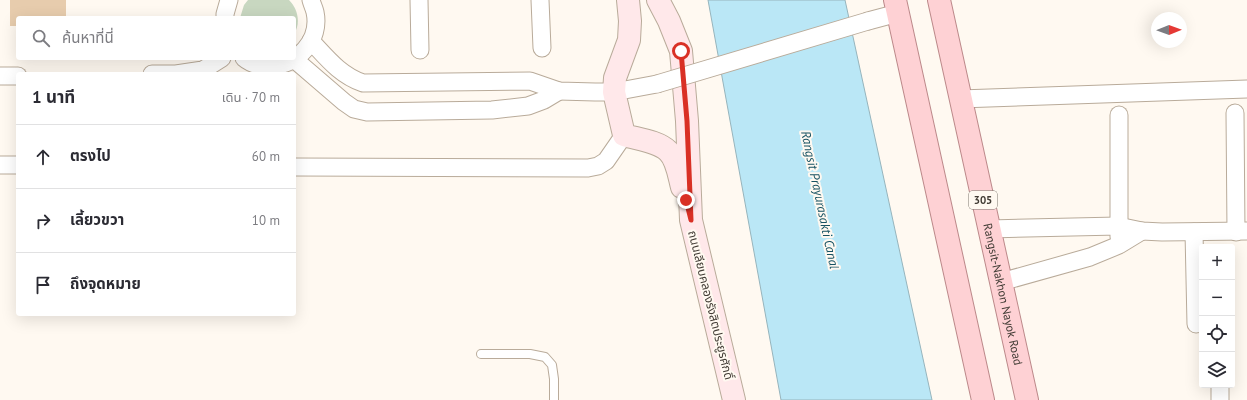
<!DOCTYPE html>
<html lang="th">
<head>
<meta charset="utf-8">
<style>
	:root { --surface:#fff; --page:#f7f7f7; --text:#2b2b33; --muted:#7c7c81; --line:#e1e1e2 }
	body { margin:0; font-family:"PT Sans","Noto Sans Thai",sans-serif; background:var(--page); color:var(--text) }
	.controls { position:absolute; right:12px; bottom:12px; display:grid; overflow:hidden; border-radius:4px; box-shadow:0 4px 16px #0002 }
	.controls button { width:36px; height:36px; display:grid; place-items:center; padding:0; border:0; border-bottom:1px solid var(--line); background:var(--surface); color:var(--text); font:20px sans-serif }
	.compass { position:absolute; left:1151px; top:12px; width:36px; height:36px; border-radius:50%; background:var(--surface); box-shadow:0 4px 16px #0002; rotate:89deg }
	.stop { position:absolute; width:12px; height:12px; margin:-9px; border:3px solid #d93025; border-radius:50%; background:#fff }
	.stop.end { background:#d93025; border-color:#fff; box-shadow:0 1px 4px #0008 }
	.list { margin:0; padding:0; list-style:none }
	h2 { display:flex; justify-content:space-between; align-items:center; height:52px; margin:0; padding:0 16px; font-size:17px }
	h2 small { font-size:13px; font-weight:400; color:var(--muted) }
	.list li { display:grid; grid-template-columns:26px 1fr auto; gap:12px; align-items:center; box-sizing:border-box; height:64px; padding:0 16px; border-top:1px solid var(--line) }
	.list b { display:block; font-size:15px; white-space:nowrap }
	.list em { font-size:13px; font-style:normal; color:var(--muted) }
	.icon { flex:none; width:22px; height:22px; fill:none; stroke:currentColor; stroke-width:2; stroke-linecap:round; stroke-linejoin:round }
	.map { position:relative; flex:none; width:1247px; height:400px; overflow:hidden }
	.search { position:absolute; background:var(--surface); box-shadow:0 4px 16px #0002; left:16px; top:16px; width:280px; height:44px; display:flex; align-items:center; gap:10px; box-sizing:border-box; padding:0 14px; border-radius:4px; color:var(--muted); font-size:15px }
	.panel { position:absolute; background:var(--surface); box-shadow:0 4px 16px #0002; left:16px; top:72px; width:280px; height:244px; border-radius:4px }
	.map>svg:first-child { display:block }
	.green { fill:#c8d7c0 }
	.water { fill:#bae7f6; stroke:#96b4bc }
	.building { fill:#e7ccad }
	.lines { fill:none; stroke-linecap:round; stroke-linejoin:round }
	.lane-casing { stroke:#b9ab9a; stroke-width:10 }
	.street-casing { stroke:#b9ab9a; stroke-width:19 }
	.secondary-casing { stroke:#b9ab9a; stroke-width:24 }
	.primary-casing { stroke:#bc898a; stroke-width:24 }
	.lane { stroke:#fff; stroke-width:8 }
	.street { stroke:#fff; stroke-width:17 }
	.secondary { stroke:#ffe8ea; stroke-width:22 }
	.primary { stroke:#fed1d4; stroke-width:22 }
	.street-bridge-casing { stroke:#b9ab9a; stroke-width:19; stroke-linecap:butt }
	.street-bridge { stroke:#fff; stroke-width:17 }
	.route { stroke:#d93025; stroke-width:5 }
	.labels { text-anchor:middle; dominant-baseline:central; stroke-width:4; stroke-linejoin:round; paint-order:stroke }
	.shield { fill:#fff9f1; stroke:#7b756d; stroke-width:1 }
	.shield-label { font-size:11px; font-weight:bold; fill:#423c35 }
	.street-label { font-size:12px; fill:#423c35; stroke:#fff9f1 }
	.water-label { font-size:13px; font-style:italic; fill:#175262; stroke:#fff9f1 }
</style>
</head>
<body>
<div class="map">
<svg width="1247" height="400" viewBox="0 0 1247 400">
	<rect width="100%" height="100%" fill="#fff9f1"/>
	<!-- green -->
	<path class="green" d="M248,0H289C298,9 301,23 294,34V18H240L244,5Z"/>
	<!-- water -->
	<polygon class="water" points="708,0 845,0 932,400 781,400"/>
	<!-- building -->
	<polygon class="building" points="10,0 66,0 66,18 18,18 18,26 10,26"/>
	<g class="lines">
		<defs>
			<polyline id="lane" points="481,354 530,354 545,357 552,365 554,379 554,400"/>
			<g id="street">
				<polyline points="419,0 420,50"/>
				<polyline points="540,0 542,48"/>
				<polyline points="225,18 225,14 229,0"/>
				<polyline points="868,21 898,13"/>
				<path d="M311,41C327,58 340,75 363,83L530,81L559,91L595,92H614L657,84"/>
				<path d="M244,58C251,64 262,66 270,66C298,65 321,40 315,12C314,8 312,4 311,0"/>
				<polyline points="294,59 344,102 354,109 367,112 492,110 528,106 544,100 559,91"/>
				<polyline points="152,74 176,74 203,70 222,58"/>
				<polyline points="0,76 18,76"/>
				<polyline points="960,99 1247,89"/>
				<polyline points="1235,113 1236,232"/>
				<polyline points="0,165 18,165"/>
				<polyline points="294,167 588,168 598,166 606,161 624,135"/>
				<polyline points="989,229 1118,226 1142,231 1162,232 1247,231"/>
				<polyline points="1194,232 1196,324"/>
				<polyline points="1119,237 1119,115"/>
				<polyline points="1001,282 1090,257 1119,245 1142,231"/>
				<polyline points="1220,385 1220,400"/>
			</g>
			<g id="secondary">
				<path d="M628,0L630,21L629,40L615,78L614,92L624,135C637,139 658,141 668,151C677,159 679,176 682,187"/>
				<polyline points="658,0 669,21 681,51 687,121 691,220 734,400"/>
			</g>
			<g id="primary">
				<polyline points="895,0 983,400"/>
				<path id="s1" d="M939,0L1027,400"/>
			</g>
		</defs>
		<!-- lane casing -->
		<use href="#lane" class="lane-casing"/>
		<!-- street casing -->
		<use href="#street" class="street-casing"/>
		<!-- secondary casing -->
		<use href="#secondary" class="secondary-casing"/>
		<!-- primary casing -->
		<use href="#primary" class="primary-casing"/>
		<!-- lane -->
		<use href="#lane" class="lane"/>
		<!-- street -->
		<use href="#street" class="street"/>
		<!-- secondary -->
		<use href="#secondary" class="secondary"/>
		<!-- primary -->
		<use href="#primary" class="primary"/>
		<defs>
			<polyline id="street-bridge" points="657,84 868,21"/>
		</defs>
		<!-- street-bridge casing -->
		<use href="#street-bridge" class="street-bridge-casing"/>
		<!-- street-bridge -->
		<use href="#street-bridge" class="street-bridge"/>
	</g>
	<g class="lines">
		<!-- route -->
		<polyline class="route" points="681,51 687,121 691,220 686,200"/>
	</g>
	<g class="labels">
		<!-- shield labels -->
		<rect class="shield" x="969" y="191" width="28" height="18" rx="3"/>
		<g class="shield-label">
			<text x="983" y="200">305</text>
		</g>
		<!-- street labels -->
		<g class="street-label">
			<text stroke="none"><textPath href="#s1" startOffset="301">Rangsit-Nakhon Nayok Road</textPath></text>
			<text transform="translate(711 305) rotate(76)">ถนนเลียบคลองรังสิตประยูรศักดิ์</text>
		</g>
		<!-- water labels -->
		<g class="water-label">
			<text transform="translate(820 200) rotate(78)">Rangsit Prayurasakti Canal</text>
		</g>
	</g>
</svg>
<div class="controls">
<button>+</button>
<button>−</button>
<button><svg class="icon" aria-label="locate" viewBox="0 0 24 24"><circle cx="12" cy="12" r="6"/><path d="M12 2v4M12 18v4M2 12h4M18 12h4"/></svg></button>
<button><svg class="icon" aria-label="layers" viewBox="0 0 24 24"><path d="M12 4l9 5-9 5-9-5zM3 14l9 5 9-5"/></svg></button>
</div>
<svg class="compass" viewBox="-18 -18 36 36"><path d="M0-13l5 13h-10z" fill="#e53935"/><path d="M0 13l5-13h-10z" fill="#7c7c81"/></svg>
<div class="stop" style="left:681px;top:51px"></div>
<div class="stop end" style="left:686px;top:200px"></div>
<div class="search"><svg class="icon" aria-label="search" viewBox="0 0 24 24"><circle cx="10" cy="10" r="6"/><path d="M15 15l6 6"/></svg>ค้นหาที่นี่</div>
<section class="panel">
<h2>1 นาที<small>เดิน · 70 m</small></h2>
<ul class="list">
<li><svg class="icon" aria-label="ahead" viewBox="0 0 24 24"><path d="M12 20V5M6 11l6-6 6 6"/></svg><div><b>ตรงไป</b></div><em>60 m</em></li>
<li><svg class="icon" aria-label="right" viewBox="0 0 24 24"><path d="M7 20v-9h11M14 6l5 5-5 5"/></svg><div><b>เลี้ยวขวา</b></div><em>10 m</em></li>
<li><svg class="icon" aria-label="arrive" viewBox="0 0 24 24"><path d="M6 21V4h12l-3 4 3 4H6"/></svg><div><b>ถึงจุดหมาย</b></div></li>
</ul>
</section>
</div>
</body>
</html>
